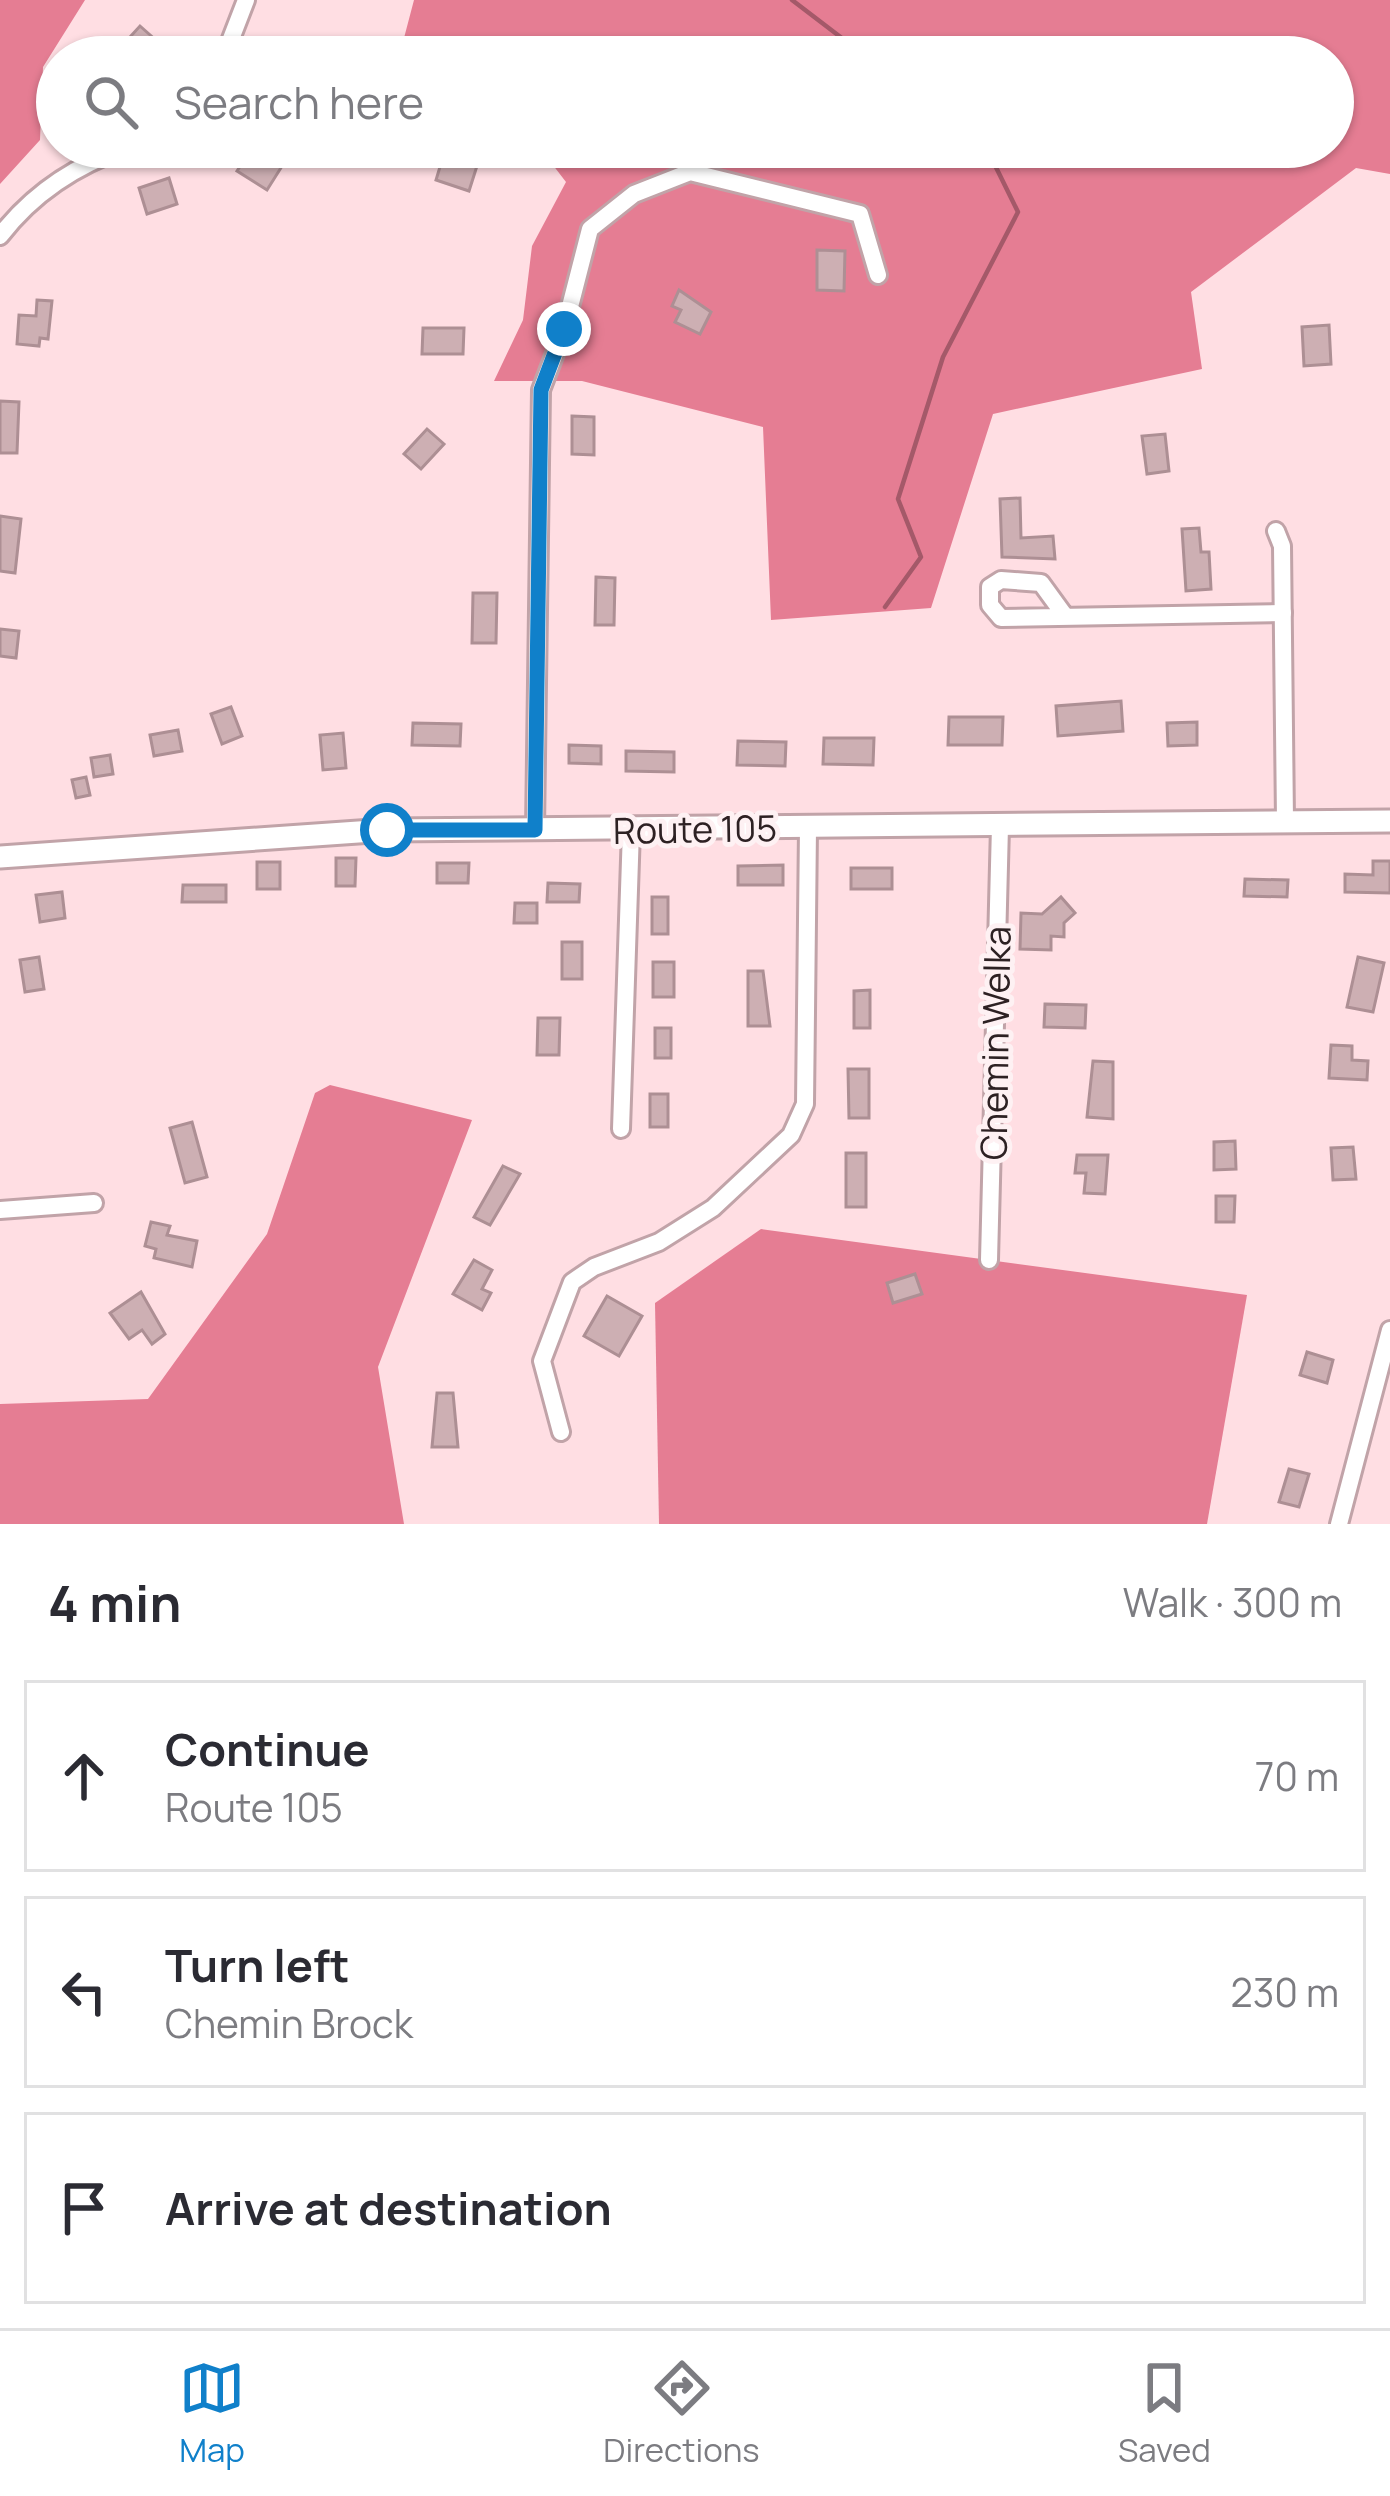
<!DOCTYPE html>
<html lang="en">
<head>
<meta charset="utf-8">
<style>
	:root { --surface:#fff; --page:#f2f2f3; --text:#2b2b33; --muted:#7c7c81; --line:#e1e1e2; --accent:#1080ca }
	body { margin:0; font-family:Manrope,sans-serif; background:var(--page); color:var(--text) }
	.stop { position:absolute; width:36px; height:36px; margin:-27px; border:9px solid #1080ca; border-radius:50%; background:#fff }
	.stop.end { background:#1080ca; border-color:#fff; box-shadow:0 3px 12px #0008 }
	.list { margin:0; padding:0; list-style:none }
	h2 { display:flex; justify-content:space-between; align-items:center; height:156px; margin:0; padding:0 48px; font-size:51px }
	h2 small { font-size:39px; font-weight:400; color:var(--muted) }
	.list li { display:grid; grid-template-columns:78px 1fr auto; gap:36px; align-items:center; box-sizing:border-box; height:192px; margin:0 24px 24px; padding:0 24px; border:3px solid var(--line); border-radius:0px }
	.list b { display:block; font-size:45px; white-space:nowrap }
	.list p { margin:0; font-size:39px; white-space:nowrap; color:var(--muted) }
	.list em { font-size:39px; font-style:normal; color:var(--muted) }
	.icon { flex:none; width:66px; height:66px; fill:none; stroke:currentColor; stroke-width:2; stroke-linecap:round; stroke-linejoin:round }
	.map { position:relative; flex:none; width:1390px; height:1524px; overflow:hidden }
	.search { position:absolute; background:var(--surface); box-shadow:0 3px 9px #0004; left:36px; right:36px; top:36px; height:132px; display:flex; align-items:center; gap:30px; box-sizing:border-box; padding:0 42px; border-radius:66px; color:var(--muted); font-size:45px }
	.sheet { height:804px; background:var(--surface) }
	nav { display:flex; justify-content:space-around; align-items:center; box-sizing:border-box; height:168px; border-top:3px solid var(--line); background:var(--surface); font-size:33px; color:var(--muted) }
	nav a { display:grid; justify-items:center; gap:6px }
	nav .on { color:var(--accent) }
	.map>svg:first-child { display:block }
	.forest { fill:#e57d93 }
	.lines { fill:none; stroke-linecap:round; stroke-linejoin:round }
	.stream { stroke:#a45969; stroke-width:4.5 }
	.building { fill:#cdafb3; stroke:#ad8f94; stroke-width:3 }
	.minor-casing { stroke:#c1a3a8; stroke-width:22 }
	.major-casing { stroke:#c1a3a8; stroke-width:27 }
	.minor { stroke:#fff; stroke-width:16 }
	.major { stroke:#fff; stroke-width:21 }
	.route { stroke:#1080ca; stroke-width:15 }
	.labels { text-anchor:middle; dominant-baseline:central; stroke-width:10; stroke-linejoin:round; paint-order:stroke }
	.street-label { font-size:36px; fill:#2d2123; stroke:#fef1f3 }
</style>
</head>
<body>
<div class="map">
<svg width="1390" height="1524" viewBox="0 0 1390 1524">
	<rect width="100%" height="100%" fill="#ffdee3"/>
	<!-- forest -->
	<g class="forest">
		<polygon points="0,0 85,0 43,67 40,140 0,184"/>
		<polygon points="414,0 1390,0 1390,174 1356,168 1191,292 1202,369 993,414 931,608 771,620 763,427 582,381 494,381 523,320 532,246 566,182 539,147 1333,147 1333,57 399,57"/>
		<polygon points="330,1085 472,1120 378,1367 404,1524 0,1524 0,1404 148,1399 267,1234 315,1093"/>
		<polygon points="761,1229 1247,1295 1207,1524 659,1524 655,1303"/>
	</g>
	<g class="lines">
		<!-- stream -->
		<g class="stream">
			<polyline points="792,0 847,42 892,57"/>
			<polyline points="885,607 921,557 898,499 943,357 1018,212 986,147"/>
		</g>
	</g>
	<!-- building -->
	<g class="building">
		<polygon points="140,26 158,42 144,57 129,57 120,48"/>
		<polygon points="253,147 294,147 267,190 237,171"/>
		<polygon points="446,147 483,147 469,191 436,180"/>
		<polygon points="169,178 177,204 147,214 139,188"/>
		<polygon points="817,250 845,251 844,291 817,290"/>
		<polygon points="679,290 711,312 700,334 675,322 681,310 672,306"/>
		<polygon points="37,300 52,301 48,339 40,338 39,346 17,344 19,315 36,316"/>
		<polygon points="1329,325 1331,364 1304,366 1302,327"/>
		<polygon points="423,328 464,328 463,354 422,354"/>
		<polygon points="0,401 19,402 17,453 0,453"/>
		<polygon points="572,416 594,417 594,455 572,454"/>
		<polygon points="427,429 444,444 421,469 404,454"/>
		<polygon points="1165,434 1169,471 1147,474 1142,436"/>
		<polygon points="1020,498 1021,538 1053,536 1055,559 1002,557 1000,499"/>
		<polygon points="0,516 21,519 15,573 0,571"/>
		<polygon points="1199,528 1201,552 1209,552 1211,589 1186,591 1182,529"/>
		<polygon points="596,577 615,578 614,625 595,625"/>
		<polygon points="473,593 497,593 496,643 472,643"/>
		<polygon points="0,629 19,631 16,658 0,656"/>
		<polygon points="1121,701 1123,731 1058,736 1056,706"/>
		<polygon points="231,707 242,736 222,744 211,714"/>
		<polygon points="949,717 1003,717 1002,745 948,745"/>
		<polygon points="1197,722 1197,745 1168,746 1167,723"/>
		<polygon points="413,723 461,724 460,746 412,745"/>
		<polygon points="178,730 182,751 154,756 150,735"/>
		<polygon points="343,733 346,768 323,770 320,735"/>
		<polygon points="824,738 874,738 873,765 823,764"/>
		<polygon points="738,741 786,742 785,766 737,765"/>
		<polygon points="569,745 601,746 601,764 569,763"/>
		<polygon points="626,751 674,752 674,772 626,771"/>
		<polygon points="110,755 113,774 94,777 91,758"/>
		<polygon points="86,777 90,795 76,798 72,780"/>
		<polygon points="336,858 356,858 355,886 336,886"/>
		<polygon points="1373,861 1390,861 1390,893 1345,892 1345,874 1373,875"/>
		<rect x="257" y="862" width="23" height="27"/>
		<polygon points="437,863 469,863 468,883 437,883"/>
		<polygon points="783,865 783,885 738,885 738,866"/>
		<rect x="851" y="868" width="41" height="21"/>
		<polygon points="1245,879 1288,880 1287,897 1244,896"/>
		<polygon points="548,883 580,884 579,902 547,902"/>
		<polygon points="183,885 226,885 226,902 182,902"/>
		<polygon points="62,892 65,918 40,922 36,895"/>
		<rect x="652" y="897" width="16" height="37"/>
		<polygon points="1061,897 1075,913 1064,923 1064,937 1051,936 1051,950 1020,949 1021,913 1042,914"/>
		<polygon points="515,903 537,903 537,923 514,923"/>
		<rect x="562" y="942" width="20" height="37"/>
		<polygon points="39,957 44,989 25,992 20,960"/>
		<polygon points="1358,957 1384,963 1373,1012 1347,1007"/>
		<rect x="653" y="962" width="21" height="35"/>
		<polygon points="748,971 763,971 770,1026 748,1026"/>
		<polygon points="870,990 870,1028 854,1028 854,991"/>
		<polygon points="1045,1004 1086,1005 1085,1028 1044,1027"/>
		<polygon points="538,1018 560,1018 559,1055 537,1055"/>
		<rect x="655" y="1028" width="16" height="30"/>
		<polygon points="1331,1045 1352,1046 1352,1060 1368,1061 1367,1080 1329,1078"/>
		<polygon points="1093,1061 1113,1062 1113,1119 1087,1117"/>
		<polygon points="848,1069 869,1069 869,1118 849,1118"/>
		<rect x="650" y="1094" width="18" height="33"/>
		<polygon points="192,1122 207,1177 185,1183 170,1128"/>
		<polygon points="1235,1141 1236,1169 1214,1170 1214,1142"/>
		<polygon points="1353,1147 1356,1179 1333,1180 1331,1148"/>
		<rect x="846" y="1153" width="20" height="54"/>
		<polygon points="1077,1155 1108,1155 1105,1194 1084,1193 1086,1173 1075,1173"/>
		<polygon points="503,1166 520,1174 490,1225 474,1217"/>
		<polygon points="1216,1196 1235,1196 1234,1222 1216,1222"/>
		<polygon points="151,1222 170,1226 167,1235 197,1241 192,1267 154,1258 156,1249 145,1246"/>
		<polygon points="474,1260 492,1270 482,1289 491,1293 482,1310 453,1294"/>
		<polygon points="915,1274 922,1294 893,1303 887,1283"/>
		<polygon points="141,1292 165,1334 152,1344 142,1330 129,1339 110,1313"/>
		<polygon points="607,1296 642,1316 619,1356 584,1336"/>
		<polygon points="1307,1352 1333,1360 1327,1383 1300,1375"/>
		<polygon points="437,1393 453,1393 458,1447 432,1447"/>
		<polygon points="1289,1469 1309,1474 1299,1507 1279,1502"/>
	</g>
	<g class="lines">
		<defs>
			<g id="minor">
				<polyline points="224,57 246,0"/>
				<path d="M0,236C33,193 78,164 129,147"/>
				<polyline points="1276,531 1282,546 1285,821"/>
				<polyline points="1065,616 1041,583 1001,580 990,587 990,605 1001,618 1283,613"/>
				<polyline points="535,830 541,390 564,330 590,229 634,194 690,172 860,214 878,275"/>
				<polyline points="621,1129 631,830"/>
				<polyline points="0,1210 94,1203"/>
				<polyline points="989,1260 1000,826"/>
				<polyline points="561,1432 542,1361 572,1282 594,1267 659,1242 713,1208 791,1135 805,1104 808,828"/>
				<polyline points="1339,1524 1390,1330"/>
			</g>
			<polyline id="major" points="0,857 387,830 1390,821"/>
		</defs>
		<!-- minor casing -->
		<use href="#minor" class="minor-casing"/>
		<!-- major casing -->
		<use href="#major" class="major-casing"/>
		<!-- minor -->
		<use href="#minor" class="minor"/>
		<!-- major -->
		<use href="#major" class="major"/>
	</g>
	<g class="lines">
		<!-- route -->
		<polyline class="route" points="387,830 535,830 541,390 564,329"/>
	</g>
	<g class="labels">
		<!-- street labels -->
		<g class="street-label">
			<text transform="translate(695 829) rotate(-1)">Route 105</text>
			<text transform="translate(995 1043) rotate(-89)">Chemin Welka</text>
		</g>
	</g>
</svg>
<div class="stop" style="left:387px;top:830px"></div>
<div class="stop end" style="left:564px;top:329px"></div>
<div class="search"><svg class="icon" aria-label="search" viewBox="0 0 24 24"><circle cx="10" cy="10" r="6"/><path d="M15 15l6 6"/></svg>Search here</div>
</div>
<section class="sheet">
<h2>4 min<small>Walk · 300 m</small></h2>
<ul class="list">
<li><svg class="icon" aria-label="ahead" viewBox="0 0 24 24"><path d="M12 20V5M6 11l6-6 6 6"/></svg><div><b>Continue</b><p>Route 105</p></div><em>70 m</em></li>
<li><svg class="icon" aria-label="left" viewBox="0 0 24 24"><path d="M17 20v-9H6M10 6l-5 5 5 5"/></svg><div><b>Turn left</b><p>Chemin Brock</p></div><em>230 m</em></li>
<li><svg class="icon" aria-label="arrive" viewBox="0 0 24 24"><path d="M6 21V4h12l-3 4 3 4H6"/></svg><div><b>Arrive at destination</b></div></li>
</ul>
</section>
<nav>
<a class="on"><svg class="icon" aria-label="map" viewBox="0 0 24 24"><path d="M3 6l6-2 6 2 6-2v14l-6 2-6-2-6 2zM9 4v14M15 6v14"/></svg>Map</a>
<a><svg class="icon" aria-label="directions" viewBox="0 0 24 24"><path d="M12 3l9 9-9 9-9-9zM9 14v-3h6M13 9l2 2-2 2"/></svg>Directions</a>
<a><svg class="icon" aria-label="saved" viewBox="0 0 24 24"><path d="M7 4h10v16l-5-4-5 4z"/></svg>Saved</a>
</nav>
</body>
</html>
